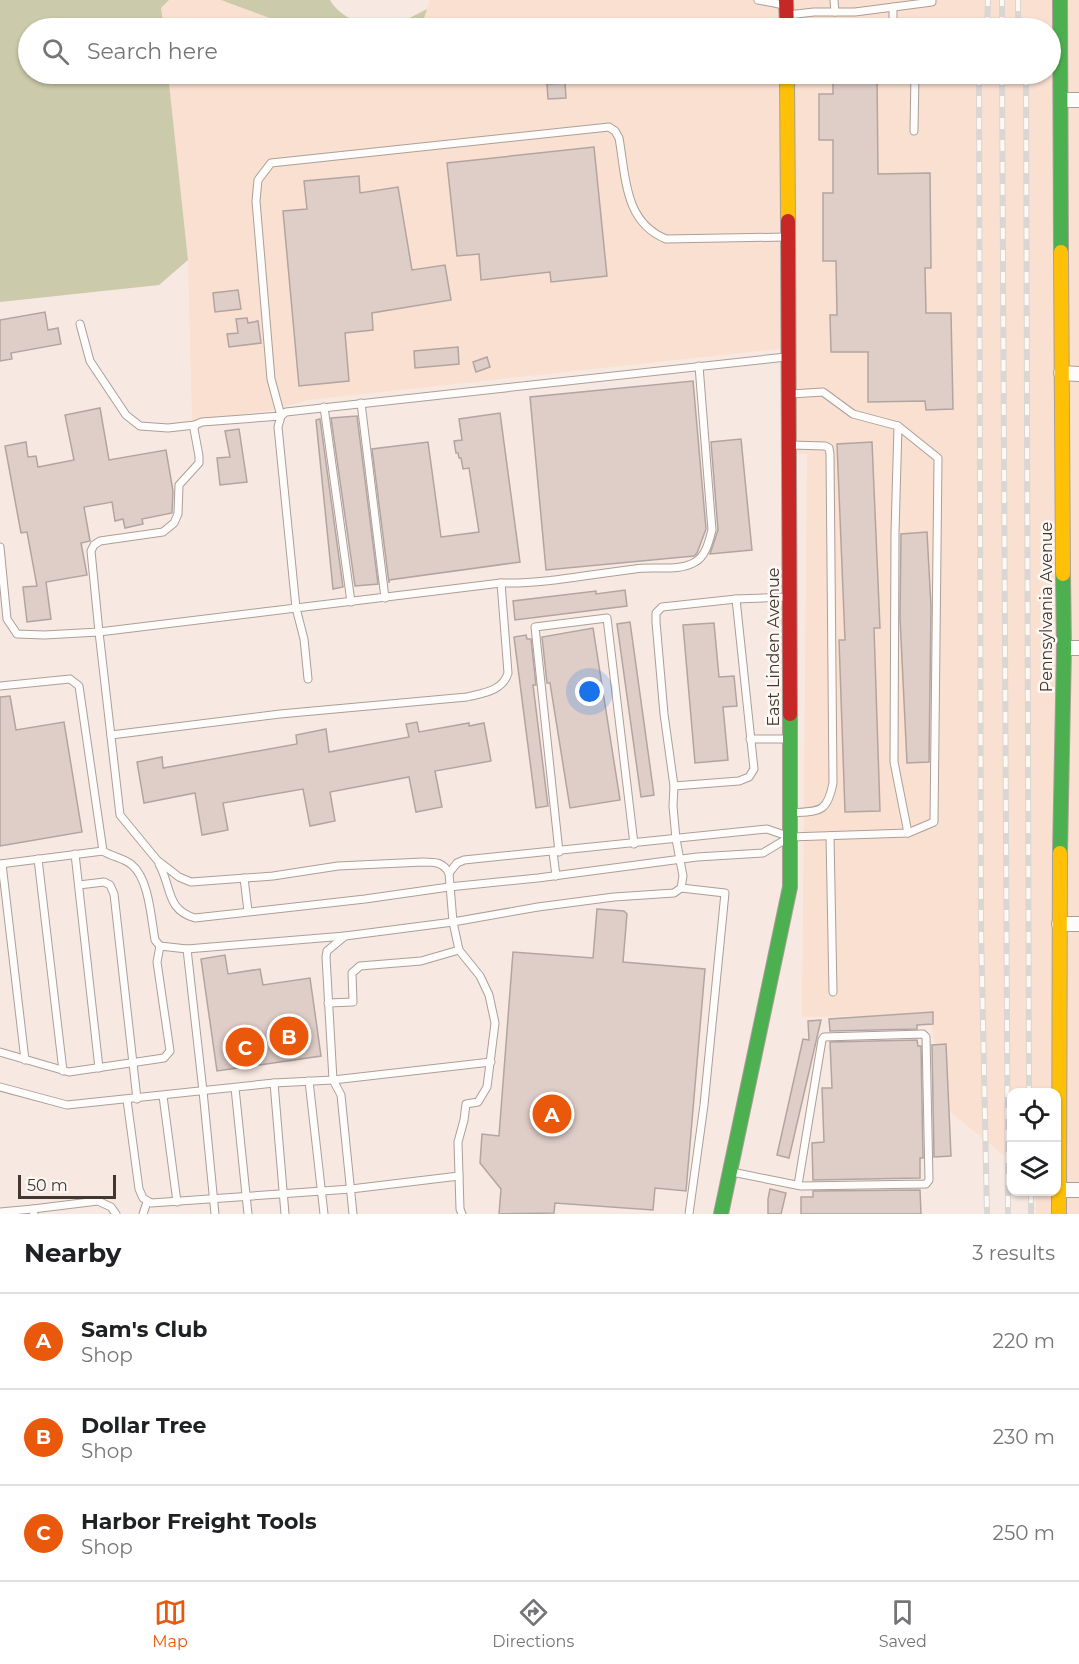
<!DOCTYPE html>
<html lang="en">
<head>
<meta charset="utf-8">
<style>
	:root { --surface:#fff; --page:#f6f6f6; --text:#202124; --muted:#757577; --line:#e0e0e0; --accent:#ea580c }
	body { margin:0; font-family:Montserrat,sans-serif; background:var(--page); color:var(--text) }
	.controls { position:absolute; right:18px; bottom:18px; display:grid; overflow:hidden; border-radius:12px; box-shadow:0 2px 4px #0004 }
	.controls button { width:54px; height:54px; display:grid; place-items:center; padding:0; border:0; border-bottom:2px solid var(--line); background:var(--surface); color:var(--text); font:30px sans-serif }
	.scale { position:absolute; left:18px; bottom:15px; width:98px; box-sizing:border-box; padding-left:6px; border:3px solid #423730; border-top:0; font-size:16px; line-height:21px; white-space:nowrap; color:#423730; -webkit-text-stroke:4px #fef8f5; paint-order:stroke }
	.you { position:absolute; left:590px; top:692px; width:21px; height:21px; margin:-15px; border:4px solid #fff; border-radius:50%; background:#1a73e8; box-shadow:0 0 0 9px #1a73e833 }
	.badge { display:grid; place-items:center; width:39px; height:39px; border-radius:50%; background:var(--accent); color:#fff; font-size:20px; font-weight:700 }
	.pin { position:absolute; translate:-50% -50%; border:3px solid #fff; box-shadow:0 2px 6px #0006 }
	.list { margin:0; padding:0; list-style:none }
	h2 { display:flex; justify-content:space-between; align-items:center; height:78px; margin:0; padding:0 24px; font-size:26px }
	h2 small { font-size:20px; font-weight:400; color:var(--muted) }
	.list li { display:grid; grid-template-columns:39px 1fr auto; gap:18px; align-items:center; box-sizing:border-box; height:96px; padding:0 24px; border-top:2px solid var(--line) }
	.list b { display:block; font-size:22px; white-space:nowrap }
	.list p { margin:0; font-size:20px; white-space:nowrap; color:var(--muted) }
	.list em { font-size:20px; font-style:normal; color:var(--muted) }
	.icon { flex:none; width:33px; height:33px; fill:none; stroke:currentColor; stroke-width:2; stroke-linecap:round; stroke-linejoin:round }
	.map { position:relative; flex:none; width:1079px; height:1214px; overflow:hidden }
	.search { position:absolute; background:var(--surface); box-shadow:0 2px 4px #0004; left:18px; right:18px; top:18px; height:66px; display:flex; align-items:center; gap:15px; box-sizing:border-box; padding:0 21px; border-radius:33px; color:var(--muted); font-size:22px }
	.sheet { height:366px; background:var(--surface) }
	nav { display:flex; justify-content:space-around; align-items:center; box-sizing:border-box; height:84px; border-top:2px solid var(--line); background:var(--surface); font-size:16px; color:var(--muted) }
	nav a { display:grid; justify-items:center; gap:3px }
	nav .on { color:var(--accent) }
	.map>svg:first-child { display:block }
	.built { fill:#fae0d0 }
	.forest { fill:#cbcaab }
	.building { fill:#dfcdc8; stroke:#b2a5a1; stroke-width:1.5 }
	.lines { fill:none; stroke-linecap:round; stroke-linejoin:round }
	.lane-casing { stroke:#ab9f99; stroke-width:9 }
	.street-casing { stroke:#ab9f99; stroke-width:16 }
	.fast-casing { stroke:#ab9f99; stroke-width:16 }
	.slow-casing { stroke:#ab9f99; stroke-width:16 }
	.jam-casing { stroke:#ab9f99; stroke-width:16 }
	.lane { stroke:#fefcfa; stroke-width:7 }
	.street { stroke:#fefcfa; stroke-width:14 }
	.fast { stroke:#4caf50; stroke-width:14 }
	.slow { stroke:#ffc107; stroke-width:14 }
	.jam { stroke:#c62828; stroke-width:14 }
	.rail-casing { stroke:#dad6d4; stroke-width:6 }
	.rail { stroke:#fef8f5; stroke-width:4; stroke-dasharray:11; stroke-linecap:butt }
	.labels { text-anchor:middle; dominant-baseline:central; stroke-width:5; stroke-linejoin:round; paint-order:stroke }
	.street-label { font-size:16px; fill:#423730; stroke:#fef8f5 }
</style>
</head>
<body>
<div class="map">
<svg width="1079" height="1214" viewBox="0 0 1079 1214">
	<rect width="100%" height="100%" fill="#f7e9e1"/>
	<!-- built -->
	<g class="built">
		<polygon points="169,0 221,0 297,28 164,28 161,8"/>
		<polygon points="430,0 1079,0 1079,1214 1036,1214 1036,1192 1056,1192 1056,1092 1012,1092 1011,1161 944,1107 930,1015 802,1017 807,454 788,454 787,348 308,400 273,410 192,421 188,260 168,74 1050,74 1050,28 421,28"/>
	</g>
	<!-- forest -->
	<g class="forest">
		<polygon points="0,0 169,0 161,8 164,28 28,28 28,74 168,74 188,260 159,285 0,302"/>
		<path d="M221,0H330C339,16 359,24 376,28H297Z"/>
		<polygon points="427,9 421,28 390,28"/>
	</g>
	<!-- building -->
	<g class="building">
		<polygon points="833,74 877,74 878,174 930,173 931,268 925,268 926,313 951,313 953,409 926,410 925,401 868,402 868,352 831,352 830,315 837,315 836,261 823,261 823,193 833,193 833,140 819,140 819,94 833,94"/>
		<polygon points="565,83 566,98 548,99 547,84"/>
		<polygon points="594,147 607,276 551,282 550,272 481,280 479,254 457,256 447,163"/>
		<polygon points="359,176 360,193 398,187 412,270 445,265 451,300 372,313 373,330 345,333 349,381 299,386 283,211 307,209 304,181"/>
		<polygon points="238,290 241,309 215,312 213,293"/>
		<polygon points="45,312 48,330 58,328 61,344 11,353 12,359 0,361 0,320"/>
		<polygon points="247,318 248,323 258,321 261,343 229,347 227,334 238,333 236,319"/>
		<polygon points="458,347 459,364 415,368 414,351"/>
		<polygon points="487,357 490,367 476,372 473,362"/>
		<polygon points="693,381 706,529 697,553 694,556 546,570 530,397"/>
		<polygon points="100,408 109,460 166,450 173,491 172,513 142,519 143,524 125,528 123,519 115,521 112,502 84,507 90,541 81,543 87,575 46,582 51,619 27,622 23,587 37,586 27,532 21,533 5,446 26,442 28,457 36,456 38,467 74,460 65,415"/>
		<polygon points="500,413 520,562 389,580 389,583 372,449 428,442 441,537 479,532 469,468 463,469 461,458 459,458 458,453 456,453 454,441 462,440 459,419"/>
		<polygon points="357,416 378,584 355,586 331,418"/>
		<polygon points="320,419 343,587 333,589 316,420"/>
		<polygon points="239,429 247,482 220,485 217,458 230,457 225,431"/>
		<polygon points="741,439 752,550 710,554 718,530 711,442"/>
		<polygon points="872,442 880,628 874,628 880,811 845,812 839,640 845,640 837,444"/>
		<polygon points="927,532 931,607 929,762 907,763 900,618 901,534"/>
		<polygon points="625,590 627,606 515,620 513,601 596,591 596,594"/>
		<polygon points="630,622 654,795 641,797 617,624"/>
		<polygon points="714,623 719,677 734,676 737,706 723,707 728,760 695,763 683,625"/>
		<polygon points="593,628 620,800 570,808 550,683 547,683 542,637"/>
		<polygon points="526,635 527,639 531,639 536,685 533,685 548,806 536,808 514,637"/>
		<polygon points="10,696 16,730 64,722 82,832 0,846 0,697"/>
		<polygon points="417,722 419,732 469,723 469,726 484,723 491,761 435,771 442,807 416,812 409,777 330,792 335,821 310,826 303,789 223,803 228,830 202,835 195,793 144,803 137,762 162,757 163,768 297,744 296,735 326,729 329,752 409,737 406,724"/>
		<polygon points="597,909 624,911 627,914 623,962 705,969 686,1191 655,1188 653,1210 555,1203 554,1213 499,1214 501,1189 480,1163 482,1134 499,1136 513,952 593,958"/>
		<polygon points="225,955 228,974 260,969 263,985 310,978 321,1056 217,1071 201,959"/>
		<polygon points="933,1012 933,1024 917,1025 917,1029 830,1031 829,1019"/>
		<polygon points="821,1020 789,1158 777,1155 803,1039 809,1040 808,1021"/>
		<polygon points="917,1040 918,1046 921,1046 923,1158 920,1158 920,1178 813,1180 812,1143 824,1142 822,1088 832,1088 830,1042"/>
		<polygon points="946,1044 951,1156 934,1157 932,1045"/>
		<polygon points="770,1189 786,1193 781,1214 768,1214 768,1199"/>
		<polygon points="920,1190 921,1214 801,1214 801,1197 813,1197 813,1191"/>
	</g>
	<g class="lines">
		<defs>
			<g id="lane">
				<polyline points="758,0 784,5"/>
				<polyline points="834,0 835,12"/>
				<polyline points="787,15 814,12 855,12 932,2 932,0"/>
				<polyline points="893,28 893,7"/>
				<polyline points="914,131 915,74"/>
				<polyline points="80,324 90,361 126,415 140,426 168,428 195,425"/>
				<polyline points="361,403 385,598"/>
				<polyline points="324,407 351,602"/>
				<polyline points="898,426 938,458 934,822 908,833"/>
				<path d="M0,547L7,619L17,634L44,635L99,632L91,551L94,545L100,541L163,532L174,523L178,514L179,485L199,463V456L194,429L195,425L202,422L281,416L271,379L256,201L258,180L271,163L609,127L615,131L619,138C626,177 624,222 666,239L786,237"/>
				<path d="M501,583C547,584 591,574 635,569C653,566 679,572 695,562C706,556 709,541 712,530L699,366"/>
				<path d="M0,686L70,679L79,686L103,851C112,857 124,858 132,865C149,879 151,918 155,940L160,946L187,949"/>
				<path d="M111,735L280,714L467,697C483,693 503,691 508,673L501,583L296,608L304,639L308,679"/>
				<polyline points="750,739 787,739"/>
				<polyline points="674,786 739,781 749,777 754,769 736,599"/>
				<path d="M790,813C819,811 827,814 833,783L830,454L829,448L825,446L791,445"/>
				<polyline points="830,836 833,992"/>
				<polyline points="553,852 556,876"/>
				<polyline points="559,852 535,627 607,618 634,844"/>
				<polyline points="75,854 99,1068"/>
				<polyline points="38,859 63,1071"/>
				<polyline points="0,864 103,851"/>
				<polyline points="2,864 25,1060"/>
				<path d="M159,864C172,887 166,910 195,918L365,899L449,887L538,878L697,857L763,853L788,838"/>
				<polyline points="449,873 457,863 464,860 767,829 790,837 908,833 894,762 895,533 898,426 853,414 823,392 791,394"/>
				<polyline points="244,878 248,911"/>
				<polyline points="79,885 104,882 110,885 114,894 137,1099"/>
				<polyline points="681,888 725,893 704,1105 689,1214"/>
				<polyline points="328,1003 353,1002 352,973 360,966 421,961 459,950"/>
				<polyline points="0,1052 69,1072 164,1058 170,1051 157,962 160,946"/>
				<polyline points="309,1081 324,1214"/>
				<polyline points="274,1083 285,1214"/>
				<polyline points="0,1087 67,1105 274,1083 333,1080 326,957 327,951 345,936 453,922 538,907 614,897 674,893 681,888 683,876 676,839 673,806 674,786 664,714 656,622 656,613 662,607 736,599 789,597"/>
				<polyline points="235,1088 248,1214"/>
				<polyline points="163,1096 177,1202"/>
				<polyline points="127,1100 139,1189 143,1198 151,1203 351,1189 459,1176"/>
				<polyline points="732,1172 801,1186 926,1184 929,1180 926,1037 923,1034 824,1037 822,1040 798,1185"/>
				<polyline points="0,1212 33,1209"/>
				<polyline points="34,1214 33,1209 98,1201 111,1207 116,1214"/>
				<polyline points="143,1214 147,1202"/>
				<polyline points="215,1214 203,1091 187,949 345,936"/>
				<polyline points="353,1214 341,1095 333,1080 491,1062"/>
				<path d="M462,1214L460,1209L458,1142L464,1120L466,1104L478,1102L487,1087L495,1023L489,995L480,976L459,950L453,922L449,873C443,862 435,862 423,862L338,866L273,876L191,882L179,877L157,860L120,815L99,632L296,608L278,427L281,416L286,412L786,357"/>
			</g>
			<g id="street">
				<polyline points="1061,100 1079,100"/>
				<polyline points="1061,373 1079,374"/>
				<polyline points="1064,648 1079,648"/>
				<polyline points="1059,924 1079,924"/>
				<polyline points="1059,1190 1079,1190"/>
			</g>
			<g id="fast">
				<polyline points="1060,0 1061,252"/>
				<polyline points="1060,853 1064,648 1063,574"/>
				<polyline points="721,1214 790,887 790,714"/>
			</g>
			<g id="slow">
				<polyline points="787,74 788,221"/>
				<polyline points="1061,252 1063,574"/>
				<polyline points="1059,1214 1060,853"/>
			</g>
			<g id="jam">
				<polyline points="786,0 787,28"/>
				<polyline points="788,221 790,714"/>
			</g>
		</defs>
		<!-- lane casing -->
		<use href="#lane" class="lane-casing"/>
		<!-- street casing -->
		<use href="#street" class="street-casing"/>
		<!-- fast casing -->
		<use href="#fast" class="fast-casing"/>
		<!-- slow casing -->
		<use href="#slow" class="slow-casing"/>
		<!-- jam casing -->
		<use href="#jam" class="jam-casing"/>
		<!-- lane -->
		<use href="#lane" class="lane"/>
		<!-- street -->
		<use href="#street" class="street"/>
		<!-- fast -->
		<use href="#fast" class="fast"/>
		<!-- slow -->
		<use href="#slow" class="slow"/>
		<!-- jam -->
		<use href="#jam" class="jam"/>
		<defs>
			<g id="rail">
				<polyline points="1018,0 1018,28"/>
				<polyline points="987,28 988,0"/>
				<polyline points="1002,28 1002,0"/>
				<polyline points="979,74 981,928 987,1214"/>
				<polyline points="1002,74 1008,1214"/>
				<polyline points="1026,74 1029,1092"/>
				<polyline points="1031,1192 1031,1214"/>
			</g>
		</defs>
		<!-- rail casing -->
		<use href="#rail" class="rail-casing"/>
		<!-- rail -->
		<use href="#rail" class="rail"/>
	</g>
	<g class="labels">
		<!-- street labels -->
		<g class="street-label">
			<text transform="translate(1046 607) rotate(-90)">Pennsylvania Avenue</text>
			<text transform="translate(773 647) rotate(-90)">East Linden Avenue</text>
		</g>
	</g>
</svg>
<div class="controls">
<button><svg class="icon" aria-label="locate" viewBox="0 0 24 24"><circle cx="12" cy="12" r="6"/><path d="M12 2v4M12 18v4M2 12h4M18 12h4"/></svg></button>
<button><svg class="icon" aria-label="layers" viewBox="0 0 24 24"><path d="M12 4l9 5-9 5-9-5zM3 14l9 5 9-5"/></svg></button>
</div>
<div class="scale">50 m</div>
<div class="you"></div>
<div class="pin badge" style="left:552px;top:1114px">A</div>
<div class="pin badge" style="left:289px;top:1036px">B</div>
<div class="pin badge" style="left:245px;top:1047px">C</div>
<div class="search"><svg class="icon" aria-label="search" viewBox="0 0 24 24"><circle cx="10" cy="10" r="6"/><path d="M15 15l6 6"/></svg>Search here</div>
</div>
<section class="sheet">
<h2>Nearby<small>3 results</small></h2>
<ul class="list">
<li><span class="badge">A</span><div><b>Sam's Club</b><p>Shop</p></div><em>220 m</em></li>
<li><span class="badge">B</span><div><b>Dollar Tree</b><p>Shop</p></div><em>230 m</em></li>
<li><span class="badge">C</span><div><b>Harbor Freight Tools</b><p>Shop</p></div><em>250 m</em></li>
</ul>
</section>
<nav>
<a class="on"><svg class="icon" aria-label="map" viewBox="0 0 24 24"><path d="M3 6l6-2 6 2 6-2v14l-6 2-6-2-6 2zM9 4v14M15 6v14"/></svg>Map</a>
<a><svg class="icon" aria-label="directions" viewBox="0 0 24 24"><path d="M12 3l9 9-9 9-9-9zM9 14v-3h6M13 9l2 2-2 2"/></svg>Directions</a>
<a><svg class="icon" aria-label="saved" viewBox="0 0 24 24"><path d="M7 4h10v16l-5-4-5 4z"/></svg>Saved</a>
</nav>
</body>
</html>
